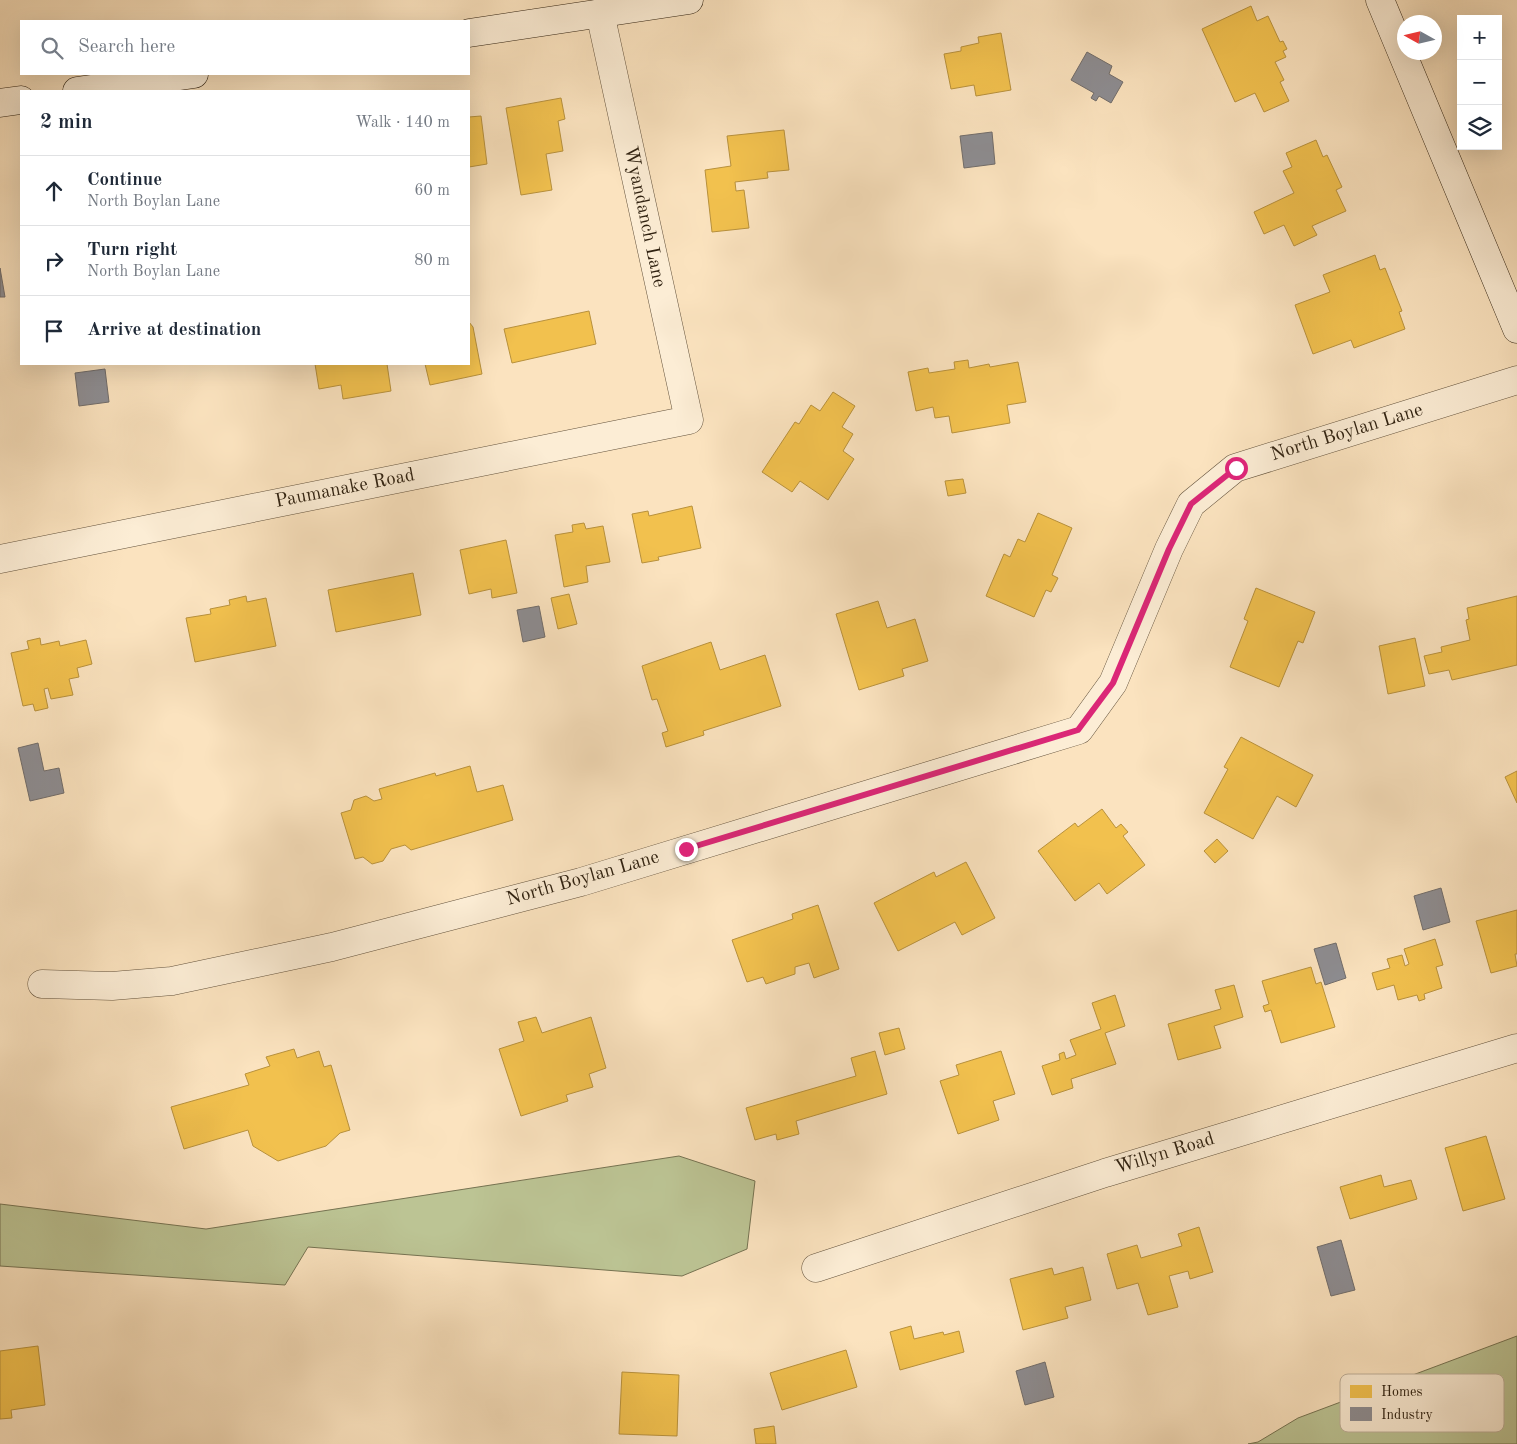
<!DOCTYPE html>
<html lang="en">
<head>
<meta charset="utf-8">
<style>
	:root { --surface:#fff; --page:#f6f6f7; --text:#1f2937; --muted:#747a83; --line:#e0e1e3 }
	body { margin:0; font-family:"Old Standard TT",serif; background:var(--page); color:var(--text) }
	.controls { position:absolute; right:15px; top:15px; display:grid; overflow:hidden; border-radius:0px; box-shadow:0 5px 20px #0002 }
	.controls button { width:45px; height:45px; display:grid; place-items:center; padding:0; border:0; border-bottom:1px solid var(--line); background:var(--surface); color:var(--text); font:25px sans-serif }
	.compass { position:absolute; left:1397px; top:15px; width:45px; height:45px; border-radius:50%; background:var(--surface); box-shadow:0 5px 20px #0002; rotate:278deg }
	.stop { position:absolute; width:15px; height:15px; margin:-11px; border:4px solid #db2777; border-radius:50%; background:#fff }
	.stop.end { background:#db2777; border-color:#fff; box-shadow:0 1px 5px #0008 }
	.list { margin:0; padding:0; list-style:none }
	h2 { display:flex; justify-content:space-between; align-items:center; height:65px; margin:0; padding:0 20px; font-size:21px }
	h2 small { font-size:16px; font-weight:400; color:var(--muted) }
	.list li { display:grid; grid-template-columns:32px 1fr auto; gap:15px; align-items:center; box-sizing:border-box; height:70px; padding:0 20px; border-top:1px solid var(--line) }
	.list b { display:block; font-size:19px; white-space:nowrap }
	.list p { margin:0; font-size:16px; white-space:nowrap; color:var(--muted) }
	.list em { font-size:16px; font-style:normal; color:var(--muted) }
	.icon { flex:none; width:28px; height:28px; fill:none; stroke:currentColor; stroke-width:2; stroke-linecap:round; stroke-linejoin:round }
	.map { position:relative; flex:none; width:1517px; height:1444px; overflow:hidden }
	.search { position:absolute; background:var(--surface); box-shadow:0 5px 20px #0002; left:20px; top:20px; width:450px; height:55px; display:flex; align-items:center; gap:12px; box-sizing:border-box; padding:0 18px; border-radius:0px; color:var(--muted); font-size:19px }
	.panel { position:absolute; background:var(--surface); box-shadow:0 5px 20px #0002; left:20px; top:90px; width:450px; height:275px; border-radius:0px }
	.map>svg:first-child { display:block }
	.green { fill:#bcc494; stroke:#767352 }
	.homes { fill:#f2c14e; stroke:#b8913c }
	.industry { fill:#8d8d92; stroke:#716d6b }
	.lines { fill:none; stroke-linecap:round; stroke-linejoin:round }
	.minor-casing { stroke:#63523c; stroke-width:29 }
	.secondary-casing { stroke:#302211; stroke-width:29 }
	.minor { stroke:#fcedd5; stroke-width:28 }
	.secondary { stroke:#fcedd5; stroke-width:28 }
	.route { stroke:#db2777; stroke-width:6 }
	.labels { text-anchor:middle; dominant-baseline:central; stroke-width:5; stroke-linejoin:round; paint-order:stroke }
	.street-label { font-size:19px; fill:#302211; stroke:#fcedd5 }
	.key { fill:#fcedd5; stroke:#bfb09a; stroke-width:1 }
	.key-label { font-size:14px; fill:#302211 }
</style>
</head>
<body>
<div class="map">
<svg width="1517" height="1444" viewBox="0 0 1517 1444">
	<rect width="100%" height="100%" fill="#fbe3bf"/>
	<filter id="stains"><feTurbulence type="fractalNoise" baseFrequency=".004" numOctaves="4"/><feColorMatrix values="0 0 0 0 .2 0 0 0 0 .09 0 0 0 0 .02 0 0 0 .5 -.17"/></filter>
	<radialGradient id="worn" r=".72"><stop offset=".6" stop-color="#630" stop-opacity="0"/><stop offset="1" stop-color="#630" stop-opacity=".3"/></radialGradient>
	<!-- green -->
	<g class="green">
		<polygon points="679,1156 755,1181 747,1249 682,1276 308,1247 285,1285 0,1266 0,1204 206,1229"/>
		<polygon points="1517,1336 1517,1444 1248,1444 1258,1442 1298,1418"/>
	</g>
	<!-- homes -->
	<g class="homes">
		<polygon points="1251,6 1257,21 1268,16 1280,42 1283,41 1287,49 1283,51 1286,57 1275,62 1284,80 1280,82 1289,101 1264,112 1255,93 1235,102 1202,29"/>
		<polygon points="1001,33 1011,90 976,96 974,85 951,89 944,54 961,51 961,47 979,43 978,37"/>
		<polygon points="561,98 565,119 558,121 563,151 546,154 552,190 521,195 506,108"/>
		<polygon points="481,116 487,164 469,167 469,117"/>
		<polygon points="784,130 789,170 767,172 768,178 735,182 736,191 744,190 749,228 712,232 705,170 731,166 727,136"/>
		<polygon points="1316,140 1323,157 1327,155 1342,187 1336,190 1346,211 1312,226 1317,235 1294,246 1284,225 1264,234 1254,212 1294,193 1283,171 1292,167 1286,153"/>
		<polygon points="1375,255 1380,270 1385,268 1402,311 1399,312 1405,329 1354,348 1351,340 1313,354 1295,305 1330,292 1323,275"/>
		<polygon points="589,311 596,344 512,363 504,329"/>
		<polygon points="469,322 473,327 482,374 430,385 425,364 469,364"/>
		<polygon points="968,360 969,368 989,364 990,367 1018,362 1026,402 1007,405 1010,423 952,433 949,416 935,418 933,407 916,411 908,372 928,368 929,373 955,369 954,362"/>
		<polygon points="315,364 387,364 391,391 343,399 341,385 319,389"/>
		<polygon points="833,392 855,406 842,427 853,434 843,451 854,459 828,500 800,481 792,492 762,472 795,422 799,424 811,405 820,411"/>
		<polygon points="963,479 966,493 948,496 945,481"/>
		<polygon points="692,506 701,548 658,557 659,560 642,563 632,514 648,511 649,516"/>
		<polygon points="1038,513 1072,528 1052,575 1058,578 1051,592 1046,590 1034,617 986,596 1004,554 1010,557 1018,539 1025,542"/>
		<polygon points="584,523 586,529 603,526 610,562 586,566 588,582 564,587 555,535 573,532 572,525"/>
		<polygon points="506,540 517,593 492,598 491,589 469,594 460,550"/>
		<polygon points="413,573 421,615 336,632 328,590"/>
		<polygon points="1256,588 1315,612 1303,643 1298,641 1279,687 1230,667 1248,621 1244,619"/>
		<polygon points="569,594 577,624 558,629 551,598"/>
		<polygon points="246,596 247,602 266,598 276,646 195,662 186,618 211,614 210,609 230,605 229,600"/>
		<polygon points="1517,596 1517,665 1452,680 1449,670 1429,674 1424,656 1442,652 1441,647 1470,640 1466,620 1469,619 1467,608"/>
		<polygon points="878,601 887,628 915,619 928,661 902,669 904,676 859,690 836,614"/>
		<polygon points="40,638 41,645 59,641 60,646 86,640 92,664 77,668 79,677 69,679 73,695 51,699 48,688 44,689 48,708 35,711 33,704 23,706 11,653 29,649 27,641"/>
		<polygon points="1415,638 1425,686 1388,694 1379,646"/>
		<polygon points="711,642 720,670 765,655 781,706 703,731 704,735 666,747 662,733 668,731 657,699 652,700 642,666"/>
		<polygon points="1241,737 1313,775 1296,807 1277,796 1253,839 1204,813 1228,769 1224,767"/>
		<polygon points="470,766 477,792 503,785 513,820 411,850 405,845 391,849 383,861 372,864 363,857 355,859 341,813 351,810 354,800 366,796 374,801 382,799 379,789 435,773 436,776"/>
		<polygon points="1517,771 1517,803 1505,777"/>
		<polygon points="1102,809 1116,828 1121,824 1128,832 1123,836 1145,865 1107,894 1099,883 1075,901 1038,851 1075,823 1078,827"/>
		<polygon points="1217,839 1228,851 1215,863 1204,851"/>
		<polygon points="966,862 995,918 962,935 955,922 898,951 874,903 934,872 936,877"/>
		<polygon points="818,905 839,969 814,978 809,963 795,967 795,974 766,984 763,977 747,982 732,940 793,919 792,914"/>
		<polygon points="1517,910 1517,954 1515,954 1517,966 1491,973 1476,921"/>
		<polygon points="1435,939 1443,965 1436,967 1442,988 1424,994 1425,999 1419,1001 1417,995 1398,1000 1394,985 1377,990 1372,973 1390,968 1387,959 1402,955 1405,966 1409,964 1404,949"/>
		<polygon points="1311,967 1316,984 1321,982 1335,1027 1281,1043 1271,1010 1265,1012 1263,1006 1269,1004 1262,981"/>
		<polygon points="1234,985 1243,1017 1214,1026 1221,1048 1178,1060 1168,1024 1221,1009 1215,990"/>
		<polygon points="1115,995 1125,1026 1105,1033 1116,1064 1071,1079 1073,1088 1052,1095 1042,1066 1060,1060 1059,1054 1064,1052 1066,1059 1076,1055 1070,1040 1101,1029 1092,1003"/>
		<polygon points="536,1017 542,1033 591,1017 606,1068 589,1074 593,1087 566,1095 568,1101 521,1116 499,1049 524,1041 518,1022"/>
		<polygon points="899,1028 905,1049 885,1055 879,1033"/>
		<polygon points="294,1049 297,1058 319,1051 324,1067 331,1065 350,1130 340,1133 326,1146 278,1161 253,1146 248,1130 184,1149 171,1107 249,1085 245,1074 270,1066 266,1057"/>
		<polygon points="875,1051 887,1094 796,1121 799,1134 777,1140 776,1134 755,1140 746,1108 856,1076 851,1058"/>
		<polygon points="1001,1051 1015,1094 993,1101 999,1120 958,1134 940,1081 959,1075 956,1065"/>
		<polygon points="1486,1136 1505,1199 1463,1211 1445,1148"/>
		<polygon points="1381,1175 1384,1187 1411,1180 1417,1199 1350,1219 1340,1187"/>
		<polygon points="1199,1227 1213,1272 1190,1279 1188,1271 1169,1276 1178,1307 1148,1315 1138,1283 1117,1289 1107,1254 1137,1245 1141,1258 1182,1246 1178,1234"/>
		<polygon points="1083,1267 1091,1300 1065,1307 1068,1318 1023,1330 1010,1279 1052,1268 1054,1275"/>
		<polygon points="911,1326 914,1339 943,1332 944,1335 959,1331 964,1352 900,1370 890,1332"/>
		<polygon points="38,1346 45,1405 11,1410 12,1418 0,1419 0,1351"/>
		<polygon points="846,1350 857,1387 782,1410 770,1373"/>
		<polygon points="622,1372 679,1375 677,1436 619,1434"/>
		<polygon points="774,1426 776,1444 756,1444 754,1429"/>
	</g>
	<!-- industry -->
	<g class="industry">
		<polygon points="1087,52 1112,66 1109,74 1123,82 1111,103 1099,96 1096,101 1091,98 1094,93 1071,80"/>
		<polygon points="992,132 995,164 964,168 960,136"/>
		<polygon points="0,268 5,297 0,297"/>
		<polygon points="105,369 109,402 79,406 75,373"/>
		<polygon points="539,606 545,637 523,642 517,610"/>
		<polygon points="38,743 44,771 59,768 64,793 30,801 18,748"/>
		<polygon points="1441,888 1450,922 1423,930 1414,896"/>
		<polygon points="1336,943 1346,978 1325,985 1314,949"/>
		<polygon points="1341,1240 1355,1290 1331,1296 1317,1247"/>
		<polygon points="1045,1362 1054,1397 1025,1405 1016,1371"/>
	</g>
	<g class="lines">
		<defs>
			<g id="minor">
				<polyline points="0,559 689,420 600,13"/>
				<polyline points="42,984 112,986 172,981 332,947 581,882 1079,730 1113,683 1169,549 1191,504 1235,468 1517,380"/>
				<polyline points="816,1268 1105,1173 1517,1048"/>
			</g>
			<g id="secondary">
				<polyline points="1380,0 1517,329"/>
				<polyline points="469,33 689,0"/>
				<polyline points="77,91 194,74"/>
				<polyline points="0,103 21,100"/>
			</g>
		</defs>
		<!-- minor casing -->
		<use href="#minor" class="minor-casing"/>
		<!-- secondary casing -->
		<use href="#secondary" class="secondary-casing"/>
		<!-- minor -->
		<use href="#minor" class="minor"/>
		<!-- secondary -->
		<use href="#secondary" class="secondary"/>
	</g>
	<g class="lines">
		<!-- route -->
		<polyline class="route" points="686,849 1078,730 1113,683 1169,549 1191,504 1236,468"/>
	</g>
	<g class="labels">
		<!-- street labels -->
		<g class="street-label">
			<text transform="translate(644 217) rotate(78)">Wyandanch Lane</text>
			<text transform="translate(1347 433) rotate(-17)">North Boylan Lane</text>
			<text transform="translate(345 489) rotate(-11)">Paumanake Road</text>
			<text transform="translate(583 879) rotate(-16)">North Boylan Lane</text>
			<text transform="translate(1165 1154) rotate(-17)">Willyn Road</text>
		</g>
	</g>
	<!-- legend -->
	<rect x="1340" y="1374" width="164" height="58" rx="8" class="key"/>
	<rect x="1350" y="1385" width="22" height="13" fill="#f2c14e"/>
	<rect x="1350" y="1407" width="22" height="14" fill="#8d8d92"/>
	<g class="key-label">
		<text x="1381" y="1396">Homes</text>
		<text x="1381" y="1419">Industry</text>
	</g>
	<rect width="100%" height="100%" filter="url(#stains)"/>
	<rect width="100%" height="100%" fill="url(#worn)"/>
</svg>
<div class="controls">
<button>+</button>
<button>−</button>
<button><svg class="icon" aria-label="layers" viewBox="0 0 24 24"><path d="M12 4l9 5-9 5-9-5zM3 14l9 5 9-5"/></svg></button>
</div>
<svg class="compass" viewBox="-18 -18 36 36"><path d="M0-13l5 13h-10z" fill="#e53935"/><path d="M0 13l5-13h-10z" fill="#747a83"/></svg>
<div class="stop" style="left:1236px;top:468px"></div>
<div class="stop end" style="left:686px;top:849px"></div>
<div class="search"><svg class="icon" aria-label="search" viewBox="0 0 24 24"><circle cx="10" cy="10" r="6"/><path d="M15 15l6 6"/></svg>Search here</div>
<section class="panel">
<h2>2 min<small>Walk · 140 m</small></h2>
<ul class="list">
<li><svg class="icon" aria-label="ahead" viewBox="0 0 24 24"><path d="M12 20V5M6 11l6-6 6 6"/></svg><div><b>Continue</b><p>North Boylan Lane</p></div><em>60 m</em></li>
<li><svg class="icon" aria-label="right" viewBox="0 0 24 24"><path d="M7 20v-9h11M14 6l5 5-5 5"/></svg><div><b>Turn right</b><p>North Boylan Lane</p></div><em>80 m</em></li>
<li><svg class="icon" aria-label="arrive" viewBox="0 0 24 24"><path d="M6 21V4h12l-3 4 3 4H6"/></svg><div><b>Arrive at destination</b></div></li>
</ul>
</section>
</div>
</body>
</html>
